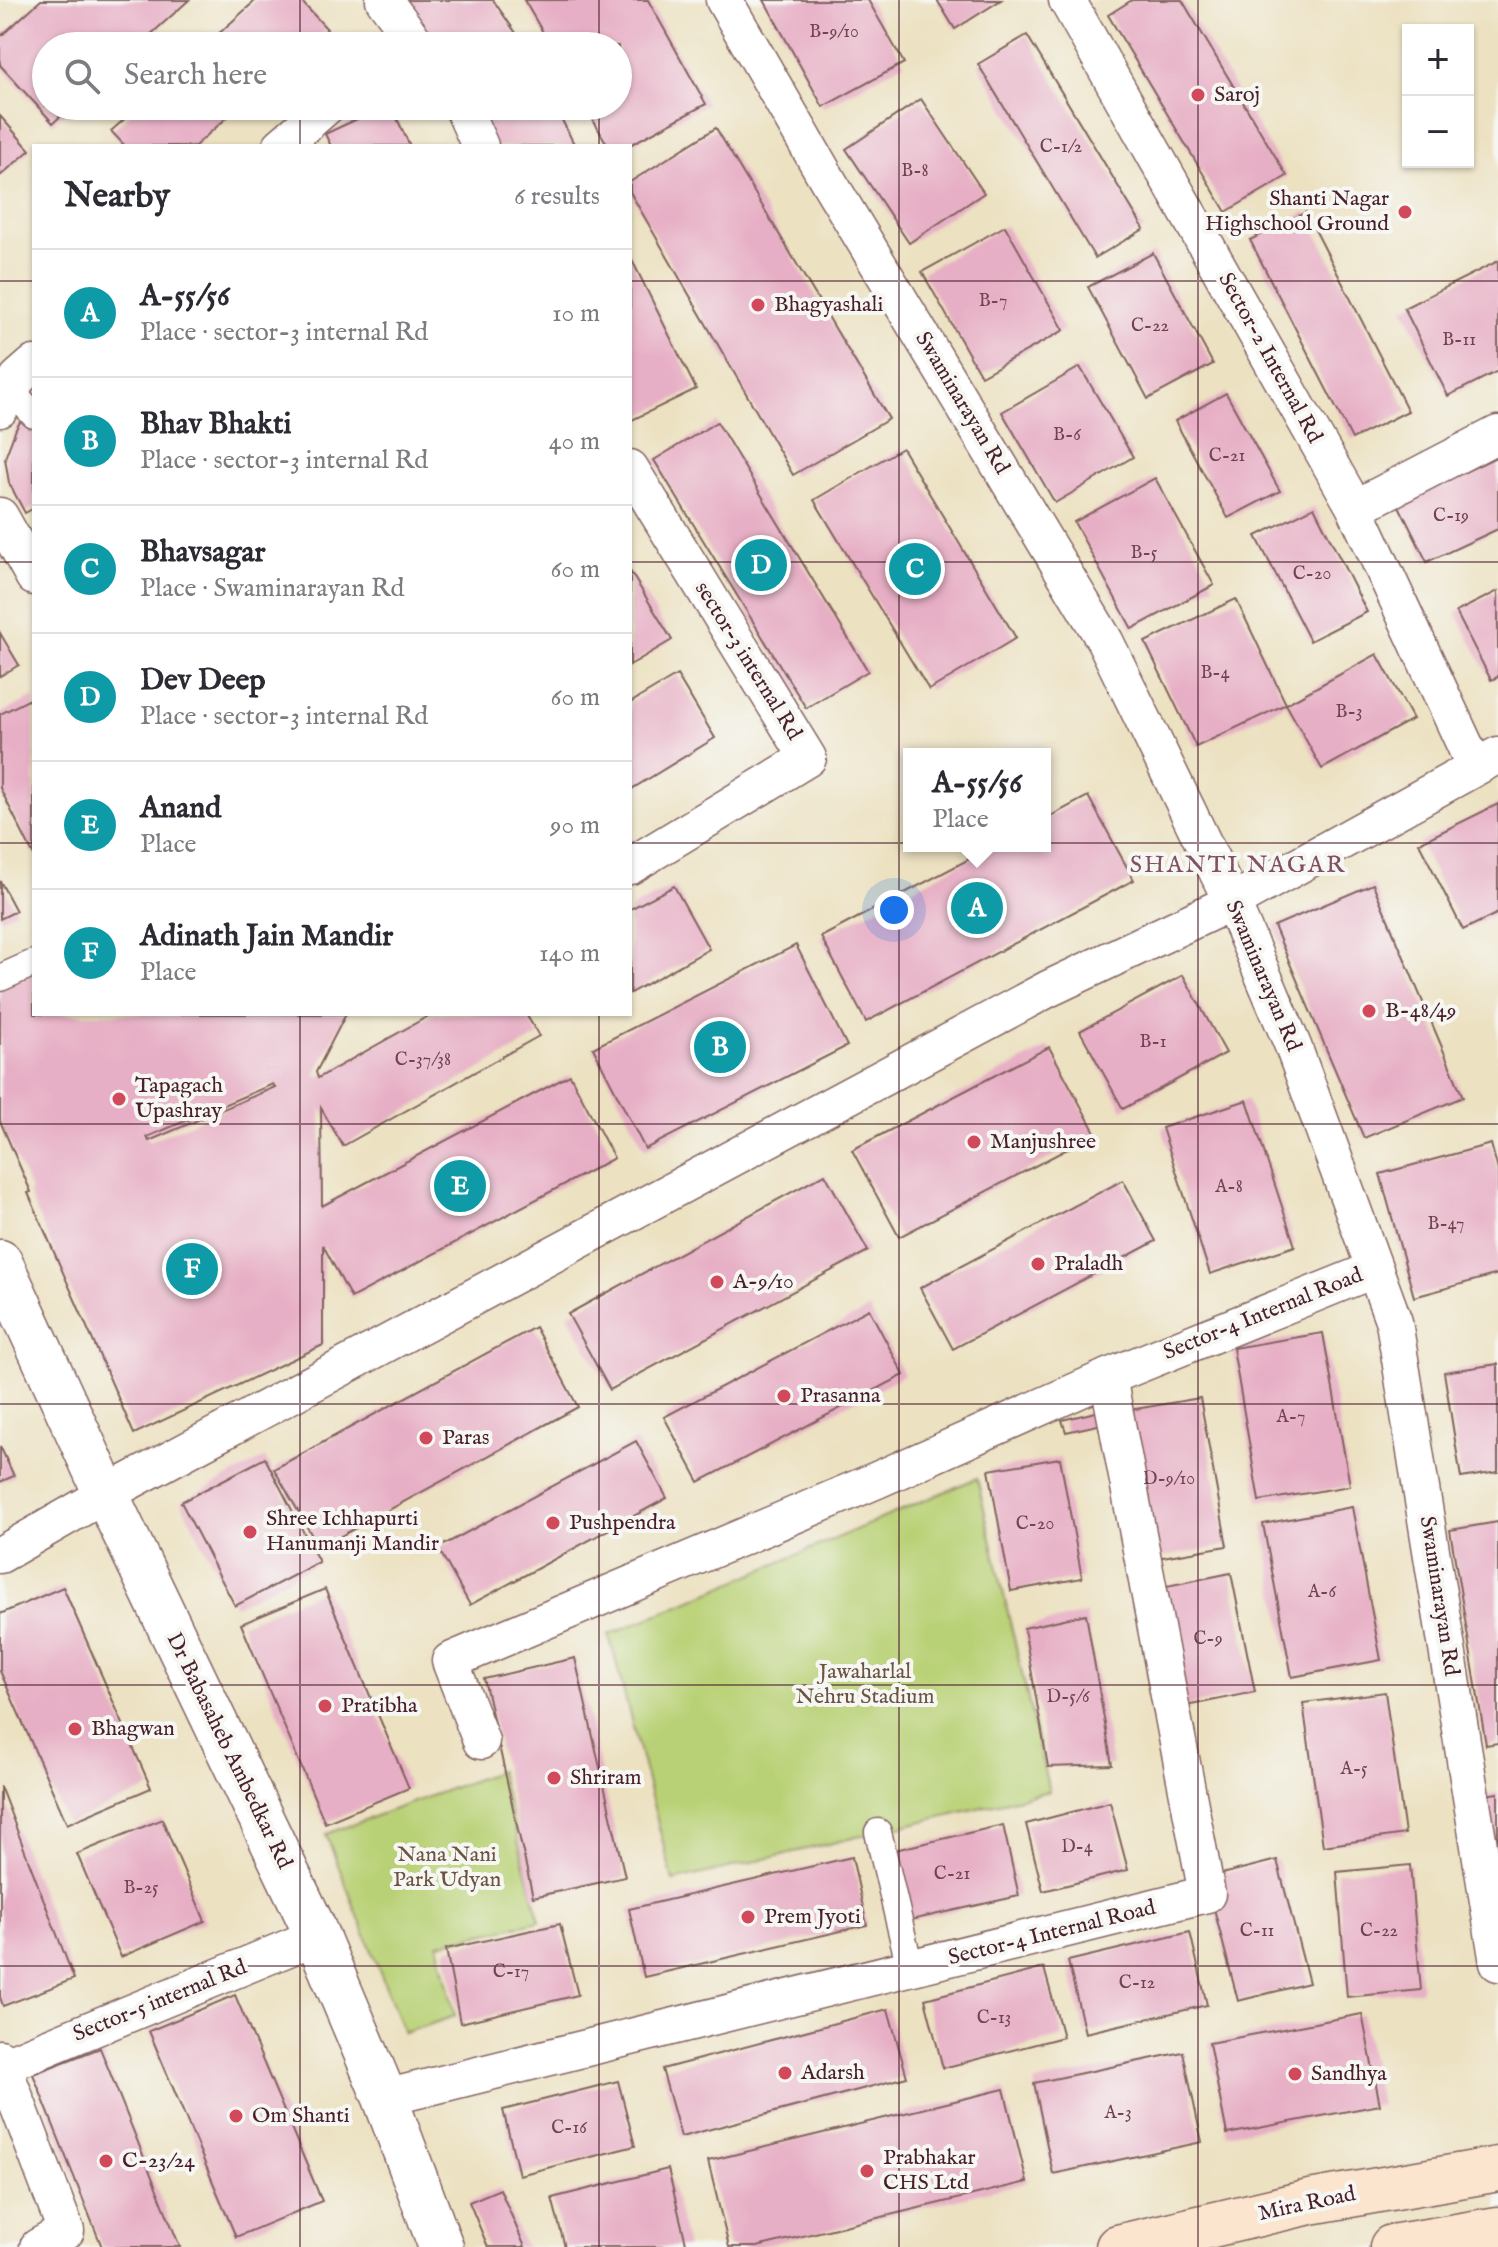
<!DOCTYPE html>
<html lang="en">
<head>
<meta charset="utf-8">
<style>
	:root { --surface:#fff; --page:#f7f7f7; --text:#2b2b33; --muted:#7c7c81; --line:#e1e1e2; --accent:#d1495b }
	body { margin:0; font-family:"IM FELL English",serif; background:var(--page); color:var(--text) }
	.controls { position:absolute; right:24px; top:24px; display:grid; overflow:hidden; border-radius:0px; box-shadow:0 2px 6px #0004 }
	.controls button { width:72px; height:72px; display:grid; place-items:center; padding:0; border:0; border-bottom:2px solid var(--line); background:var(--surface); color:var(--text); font:40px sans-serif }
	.you { position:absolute; left:894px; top:910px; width:28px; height:28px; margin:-20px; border:6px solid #fff; border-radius:50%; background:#1a73e8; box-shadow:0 0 0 12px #1a73e833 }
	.badge { display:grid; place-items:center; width:52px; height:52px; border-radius:50%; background:var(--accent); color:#fff; font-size:26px; font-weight:700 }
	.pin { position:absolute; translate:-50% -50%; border:4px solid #fff; box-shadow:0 2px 8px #0006 }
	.popup { position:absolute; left:903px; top:748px; width:148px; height:104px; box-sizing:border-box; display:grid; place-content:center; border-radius:0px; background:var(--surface); filter:drop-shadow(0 2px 6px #0005); font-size:26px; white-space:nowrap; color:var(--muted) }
	.popup b { font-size:30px; color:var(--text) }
	.popup::after { content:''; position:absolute; left:50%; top:100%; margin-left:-16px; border:16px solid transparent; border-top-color:var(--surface) }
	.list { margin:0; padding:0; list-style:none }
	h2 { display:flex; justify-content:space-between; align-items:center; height:104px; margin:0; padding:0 32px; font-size:34px }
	h2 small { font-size:26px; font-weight:400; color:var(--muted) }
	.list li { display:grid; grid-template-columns:52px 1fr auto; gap:24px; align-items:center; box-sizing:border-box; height:128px; padding:0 32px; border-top:2px solid var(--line) }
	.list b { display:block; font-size:30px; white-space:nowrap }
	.list p { margin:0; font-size:26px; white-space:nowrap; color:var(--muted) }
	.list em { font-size:26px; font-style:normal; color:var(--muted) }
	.icon { flex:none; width:44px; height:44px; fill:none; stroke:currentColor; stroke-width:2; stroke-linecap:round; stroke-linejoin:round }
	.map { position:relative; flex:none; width:1498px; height:2247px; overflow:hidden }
	.search { position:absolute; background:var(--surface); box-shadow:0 2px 6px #0004; left:32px; top:32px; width:600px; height:88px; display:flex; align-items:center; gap:20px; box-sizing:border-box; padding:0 28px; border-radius:44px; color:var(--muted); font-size:30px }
	.panel { position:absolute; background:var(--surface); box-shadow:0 2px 6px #0004; left:32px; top:144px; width:600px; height:872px; border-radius:0px }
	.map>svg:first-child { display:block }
	.green { fill:#b9d176; stroke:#827850; stroke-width:2 }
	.building { fill:#e7afc5; fill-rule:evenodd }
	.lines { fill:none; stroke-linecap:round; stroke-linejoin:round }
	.pedestrian-casing { stroke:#836360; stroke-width:29 }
	.minor-casing { stroke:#836360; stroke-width:39 }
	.tertiary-casing { stroke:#836360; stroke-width:47 }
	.secondary-casing { stroke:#836360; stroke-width:47 }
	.pedestrian { stroke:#fff; stroke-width:26 }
	.minor { stroke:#fff; stroke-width:36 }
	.tertiary { stroke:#fff; stroke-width:44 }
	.secondary { stroke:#fbe5cf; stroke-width:44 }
	.grid { fill:none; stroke:#4a1f2b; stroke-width:2; stroke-opacity:0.55 }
	.poi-dot { fill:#d1495b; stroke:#f6f6f2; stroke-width:3 }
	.labels { text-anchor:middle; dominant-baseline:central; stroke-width:8; stroke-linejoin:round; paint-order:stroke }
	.number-label { font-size:18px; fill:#714352 }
	.poi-label { font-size:22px; fill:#4a1f2b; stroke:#f6f6f2; text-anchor:start }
	.street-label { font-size:22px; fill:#4a1f2b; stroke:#f6f6f2 }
	.park-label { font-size:22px; fill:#6b5442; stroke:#f6f6f2 }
	.neighbourhood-label { font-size:24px; letter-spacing:2px; fill:#815161; stroke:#f6f6f2 }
</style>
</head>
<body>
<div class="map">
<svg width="1498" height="2247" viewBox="0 0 1498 2247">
	<rect width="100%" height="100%" fill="#f6f6f2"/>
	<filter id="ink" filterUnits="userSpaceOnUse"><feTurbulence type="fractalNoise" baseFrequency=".0125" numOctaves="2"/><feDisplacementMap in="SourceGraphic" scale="16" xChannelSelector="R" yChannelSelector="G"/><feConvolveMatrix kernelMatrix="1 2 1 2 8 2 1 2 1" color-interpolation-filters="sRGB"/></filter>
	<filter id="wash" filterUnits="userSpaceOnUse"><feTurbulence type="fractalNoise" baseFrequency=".006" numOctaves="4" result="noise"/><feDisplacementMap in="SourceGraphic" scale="32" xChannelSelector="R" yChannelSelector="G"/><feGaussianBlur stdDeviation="1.8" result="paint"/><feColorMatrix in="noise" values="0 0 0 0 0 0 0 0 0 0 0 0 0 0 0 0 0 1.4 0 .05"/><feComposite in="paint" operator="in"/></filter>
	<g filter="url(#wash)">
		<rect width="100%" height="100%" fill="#ece1c1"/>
		<!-- green -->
		<g class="green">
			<polygon points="977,1478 1049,1791 673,1881 609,1635"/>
			<polygon points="499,1771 540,1921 438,1944 455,2016 404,2033 326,1834"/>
		</g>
		<g id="blocks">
			<!-- building -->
			<g class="building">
				<polygon points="41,0 189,0 138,46 46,46 46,106 72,106 53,123 0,65 0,37"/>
				<polygon points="256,0 300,0 327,29 308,46 205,46"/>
				<polygon points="406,0 493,0 525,46 439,46"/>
				<polygon points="524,0 648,0 706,104 628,146 608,146 585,106 618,106 618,46 551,46"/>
				<polygon points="764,0 868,0 904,63 823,107"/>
				<polygon points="937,0 1001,0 955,29"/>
				<polygon points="1132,0 1182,0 1287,176 1226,212 1108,15"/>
				<polygon points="1027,35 1144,229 1095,258 978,64"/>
				<polygon points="921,99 984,193 909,243 846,149"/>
				<polygon points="139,106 240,106 195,146 125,146 111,131"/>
				<polygon points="385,106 391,106 410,146 331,146 325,134"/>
				<polygon points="487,106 555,106 575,146 493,146 476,111"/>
				<polygon points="0,116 30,150 0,176"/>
				<polygon points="716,128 889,419 793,475 630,192 630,182"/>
				<polygon points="1306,212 1408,411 1352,439 1250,240"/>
				<polygon points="1005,226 1064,330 981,376 922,272"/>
				<polygon points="1153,253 1213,364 1148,399 1088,287"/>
				<polygon points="630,256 696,389 630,421"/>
				<polygon points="1498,261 1498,371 1448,396 1404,308"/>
				<polygon points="1080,367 1133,457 1055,503 1002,412"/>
				<polygon points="1226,393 1280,491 1228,518 1175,421"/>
				<polygon points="34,398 34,508 25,513 9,483 5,458 16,429"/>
				<polygon points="717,422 868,671 806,708 654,460"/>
				<polygon points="902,448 1016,638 929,690 814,500"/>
				<polygon points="1498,456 1498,529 1427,562 1398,504"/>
				<polygon points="1155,478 1214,585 1132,629 1074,522"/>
				<polygon points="1314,507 1367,612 1310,641 1256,536"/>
				<polygon points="630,571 672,640 630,665"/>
				<polygon points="1498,591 1498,677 1491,680 1456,612"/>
				<polygon points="1236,599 1286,704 1196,747 1145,642"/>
				<polygon points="0,633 19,665 0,676"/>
				<polygon points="1377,654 1413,719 1322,769 1286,704"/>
				<polygon points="677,675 715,738 630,790 630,703"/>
				<polygon points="34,697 34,856 0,788 0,714"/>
				<polygon points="1088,796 1134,880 866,1022 821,937 994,846 1045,846 1045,819"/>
				<polygon points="1498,804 1498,913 1463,930 1419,843"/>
				<polygon points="0,881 16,911 0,919"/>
				<polygon points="1373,884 1463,1097 1364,1138 1274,926"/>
				<polygon points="674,886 709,949 630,993 630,909"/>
				<polygon points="796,945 847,1046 645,1149 593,1048"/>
				<path d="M34,972V1014H346L316,1072L318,1078L432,1014H526L539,1036L343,1146L321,1108L322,1206L570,1075L614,1158L351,1298L323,1245V1345L134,1434L28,1193L31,1192L0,1121V987ZM273,1084L275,1087L149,1141L147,1137Z"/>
				<polygon points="1183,975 1226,1053 1123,1109 1080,1031"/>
				<polygon points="1049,1047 1096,1134 899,1237 852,1150"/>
				<polygon points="1247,1100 1295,1246 1210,1274 1162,1128"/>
				<polygon points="1491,1144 1498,1170 1498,1274 1414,1297 1380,1174"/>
				<polygon points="825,1174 868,1251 610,1390 568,1314"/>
				<polygon points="1123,1180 1156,1241 953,1349 920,1288"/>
				<polygon points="869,1309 904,1375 699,1482 664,1417"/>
				<polygon points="535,1327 578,1407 319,1548 274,1469"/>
				<polygon points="1323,1333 1350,1486 1259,1501 1233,1348"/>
				<polygon points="1498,1364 1498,1472 1461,1478 1444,1372"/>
				<polygon points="1200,1398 1227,1546 1139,1561 1112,1413"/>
				<polygon points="1100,1411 1102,1424 1066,1432 1062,1420"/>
				<polygon points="636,1441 667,1498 470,1605 438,1548"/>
				<polygon points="0,1446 14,1476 0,1482"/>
				<polygon points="265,1458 319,1562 235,1606 181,1502"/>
				<polygon points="1060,1458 1082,1578 1011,1591 989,1470"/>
				<polygon points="1352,1507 1381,1660 1292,1677 1263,1524"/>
				<polygon points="1498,1522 1498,1743 1486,1745 1450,1530"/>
				<polygon points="1231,1573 1255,1692 1186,1706 1162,1587"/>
				<polygon points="63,1587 151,1788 67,1824 0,1671 0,1614"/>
				<polygon points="325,1589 409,1788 325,1823 241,1624"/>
				<polygon points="1086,1614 1112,1765 1048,1767 1024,1628"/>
				<polygon points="575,1658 625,1877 533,1897 484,1679"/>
				<polygon points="1385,1692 1405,1834 1323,1846 1303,1703"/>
				<polygon points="0,1786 74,1979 3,2006 0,1997"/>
				<polygon points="1498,1793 1498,1868 1484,1795"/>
				<polygon points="1110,1802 1128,1870 1043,1891 1026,1824"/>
				<polygon points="162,1819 205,1921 121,1957 77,1854"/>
				<polygon points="1003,1825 1019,1896 902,1922 886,1852"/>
				<polygon points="852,1857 867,1925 644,1977 629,1909"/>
				<polygon points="1277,1860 1309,1983 1238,2001 1206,1878"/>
				<polygon points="1410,1865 1421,1990 1347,1997 1337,1872"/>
				<polygon points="560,1924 578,1995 460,2023 446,1949"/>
				<polygon points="1190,1932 1207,2005 1085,2033 1068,1961"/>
				<polygon points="1044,1968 1063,2037 943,2068 925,1999"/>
				<polygon points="235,1995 322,2201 236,2237 149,2031"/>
				<polygon points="888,2009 907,2077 681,2137 662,2069"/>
				<polygon points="1362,2014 1380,2105 1227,2134 1209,2043"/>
				<polygon points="100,2048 180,2247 102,2247 33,2074"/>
				<polygon points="1183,2052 1202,2142 1053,2174 1034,2083"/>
				<polygon points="618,2081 635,2146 519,2175 503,2110"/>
				<polygon points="1004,2089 1027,2182 757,2247 729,2247 708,2161"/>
				<polygon points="668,2169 687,2247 565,2247 552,2198"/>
				<polygon points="500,2189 525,2247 488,2247 469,2202"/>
			</g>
		</g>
	</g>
	<g filter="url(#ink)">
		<use href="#blocks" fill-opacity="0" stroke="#836360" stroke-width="2"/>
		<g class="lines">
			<defs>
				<g id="pedestrian">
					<polyline points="11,390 34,415"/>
					<polyline points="0,978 34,963"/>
					<polyline points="878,1832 910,1968"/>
				</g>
				<g id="minor">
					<polyline points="384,0 418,46"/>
					<polyline points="724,0 830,184 1105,641 1232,902 1293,1046 1394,1322 1498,1963"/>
					<polyline points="1067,0 1355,508 1498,434"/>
					<polyline points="462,106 480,146"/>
					<polyline points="281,146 327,106"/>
					<polyline points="0,409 18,378 34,364"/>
					<polyline points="630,468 808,758 630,866"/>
					<polyline points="1355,508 1475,767"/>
					<polyline points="0,516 34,577"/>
					<polyline points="1108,1377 1373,1270"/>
					<polyline points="0,1555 106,1494 1048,989 1232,902 1498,755"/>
					<polyline points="0,2058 66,2231 38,2247"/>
					<polyline points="0,2067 317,1936"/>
					<polyline points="385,2098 1207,1894 1108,1377 877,1480 450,1661 481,1741"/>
				</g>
				<polyline id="tertiary" points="0,1262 106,1494 313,1927 385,2098 441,2247"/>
				<g id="secondary">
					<polyline points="1118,2247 1310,2202 1498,2169"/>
					<polyline points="1392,2247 1498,2229"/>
				</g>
			</defs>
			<!-- pedestrian casing -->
			<use href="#pedestrian" class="pedestrian-casing"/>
			<!-- minor casing -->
			<use href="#minor" class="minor-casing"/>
			<!-- tertiary casing -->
			<use href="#tertiary" class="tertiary-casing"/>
			<!-- secondary casing -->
			<use href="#secondary" class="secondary-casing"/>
			<!-- pedestrian -->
			<use href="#pedestrian" class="pedestrian"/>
			<!-- minor -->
			<use href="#minor" class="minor"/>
			<!-- tertiary -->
			<use href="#tertiary" class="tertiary"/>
			<!-- secondary -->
			<use href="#secondary" class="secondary"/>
		</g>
	</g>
	<!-- grid -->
	<path class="grid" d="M300,0V46M599,0V46M899,0V2247M1198,0V2247M300,106V146M599,106V146M0,281H34M630,281H1498M0,562H34M630,562H1498M0,843H34M630,843H1498M300,1014V2247M599,1014V2247M0,1124H1498M0,1404H1498M0,1685H1498M0,1966H1498"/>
	<!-- markers -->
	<g class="poi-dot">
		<circle cx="1198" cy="95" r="8"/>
		<circle cx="1405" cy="212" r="8"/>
		<circle cx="758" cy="305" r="8"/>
		<circle cx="1369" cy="1011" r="8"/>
		<circle cx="119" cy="1099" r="8"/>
		<circle cx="974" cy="1142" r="8"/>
		<circle cx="1038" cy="1264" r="8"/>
		<circle cx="717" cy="1282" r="8"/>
		<circle cx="784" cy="1396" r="8"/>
		<circle cx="426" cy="1438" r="8"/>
		<circle cx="553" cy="1523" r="8"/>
		<circle cx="250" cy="1532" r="8"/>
		<circle cx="325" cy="1706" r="8"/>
		<circle cx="75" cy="1729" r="8"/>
		<circle cx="554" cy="1778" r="8"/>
		<circle cx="748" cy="1917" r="8"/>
		<circle cx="785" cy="2073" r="8"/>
		<circle cx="1295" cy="2074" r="8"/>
		<circle cx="236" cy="2116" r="8"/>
		<circle cx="106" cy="2161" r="8"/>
		<circle cx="867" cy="2171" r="8"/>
	</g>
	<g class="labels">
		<!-- number labels -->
		<g class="number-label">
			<text x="834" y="32">B-9/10</text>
			<text x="1061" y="147">C-1/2</text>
			<text x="915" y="171">B-8</text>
			<text x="993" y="301">B-7</text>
			<text x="1150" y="326">C-22</text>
			<text x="1459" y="340">B-11</text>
			<text x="1067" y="435">B-6</text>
			<text x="1227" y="456">C-21</text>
			<text x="1451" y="516">C-19</text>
			<text x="1144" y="553">B-5</text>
			<text x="1312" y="574">C-20</text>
			<text x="1215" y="673">B-4</text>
			<text x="1349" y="712">B-3</text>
			<text x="1153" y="1042">B-1</text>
			<text x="423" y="1060">C-37/38</text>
			<text x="1229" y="1187">A-8</text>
			<text x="1446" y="1224">B-47</text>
			<text x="1291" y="1417">A-7</text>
			<text x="1169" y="1479">D-9/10</text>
			<text x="1035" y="1524">C-20</text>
			<text x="1322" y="1592">A-6</text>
			<text x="1208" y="1639">C-9</text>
			<text x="1068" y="1697">D-5/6</text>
			<text x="1354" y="1769">A-5</text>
			<text x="1077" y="1847">D-4</text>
			<text x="952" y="1874">C-21</text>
			<text x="141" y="1888">B-25</text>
			<text x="1257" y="1931">C-11</text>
			<text x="1379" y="1931">C-22</text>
			<text x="511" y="1972">C-17</text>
			<text x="1137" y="1983">C-12</text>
			<text x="994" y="2018">C-13</text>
			<text x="1118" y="2113">A-3</text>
			<text x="569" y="2128">C-16</text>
		</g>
		<!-- poi labels -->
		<g class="poi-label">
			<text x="1214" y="95">Saroj</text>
			<text x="1389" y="199" text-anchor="end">Shanti Nagar<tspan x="1389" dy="25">Highschool Ground</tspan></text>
			<text x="774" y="305">Bhagyashali</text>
			<text x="1385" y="1011">B-48/49</text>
			<text x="135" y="1086">Tapagach<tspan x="135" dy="25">Upashray</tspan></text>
			<text x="990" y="1142">Manjushree</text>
			<text x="1054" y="1264">Praladh</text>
			<text x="733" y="1282">A-9/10</text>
			<text x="800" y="1396">Prasanna</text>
			<text x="442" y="1438">Paras</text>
			<text x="266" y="1519">Shree Ichhapurti<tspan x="266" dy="25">Hanumanji Mandir</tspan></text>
			<text x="569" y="1523">Pushpendra</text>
			<text x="341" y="1706">Pratibha</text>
			<text x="91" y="1729">Bhagwan</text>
			<text x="570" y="1778">Shriram</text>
			<text x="764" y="1917">Prem Jyoti</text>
			<text x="801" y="2073">Adarsh</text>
			<text x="1311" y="2074">Sandhya</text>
			<text x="252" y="2116">Om Shanti</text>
			<text x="883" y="2158">Prabhakar<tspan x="883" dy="25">CHS Ltd</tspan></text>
			<text x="122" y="2161">C-23/24</text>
		</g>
		<!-- street labels -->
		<g class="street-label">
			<text transform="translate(1270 358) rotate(61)">Sector-2 Internal Rd</text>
			<text transform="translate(962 403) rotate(59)">Swaminarayan Rd</text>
			<text transform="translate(748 661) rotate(58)">sector-3 internal Rd</text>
			<text transform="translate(1263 976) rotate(67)">Swaminarayan Rd</text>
			<text transform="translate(1263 1314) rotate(-22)">Sector-4 Internal Road</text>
			<text transform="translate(1439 1596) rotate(81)">Swaminarayan Rd</text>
			<text transform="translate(229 1751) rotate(64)">Dr Babasaheb Ambedkar Rd</text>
			<text transform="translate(1052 1933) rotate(-14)">Sector-4 Internal Road</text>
			<text transform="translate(160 2001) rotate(-22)">Sector-5 internal Rd</text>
			<text transform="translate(1307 2204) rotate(-12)">Mira Road</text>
		</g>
		<!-- park labels -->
		<g class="park-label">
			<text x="865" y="1672">Jawaharlal<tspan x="865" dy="25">Nehru Stadium</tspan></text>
			<text x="447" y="1855">Nana Nani<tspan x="447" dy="25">Park Udyan</tspan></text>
		</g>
		<!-- neighbourhood labels -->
		<g class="neighbourhood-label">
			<text x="1238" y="865">SHANTI NAGAR</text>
		</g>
	</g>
</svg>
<div class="controls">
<button>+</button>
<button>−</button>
</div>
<div class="you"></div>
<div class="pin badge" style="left:977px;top:908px;background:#0f9aa8">A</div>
<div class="popup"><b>A-55/56</b>Place</div>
<div class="pin badge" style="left:720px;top:1047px;background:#0f9aa8">B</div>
<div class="pin badge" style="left:915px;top:569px;background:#0f9aa8">C</div>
<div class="pin badge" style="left:761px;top:565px;background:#0f9aa8">D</div>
<div class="pin badge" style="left:460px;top:1186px;background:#0f9aa8">E</div>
<div class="pin badge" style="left:192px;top:1269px;background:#0f9aa8">F</div>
<div class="search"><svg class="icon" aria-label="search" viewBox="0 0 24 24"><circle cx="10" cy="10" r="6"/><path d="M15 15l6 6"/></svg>Search here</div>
<section class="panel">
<h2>Nearby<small>6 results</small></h2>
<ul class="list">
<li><span class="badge" style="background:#0f9aa8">A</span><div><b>A-55/56</b><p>Place · sector-3 internal Rd</p></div><em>10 m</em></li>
<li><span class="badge" style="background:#0f9aa8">B</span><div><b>Bhav Bhakti</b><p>Place · sector-3 internal Rd</p></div><em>40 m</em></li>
<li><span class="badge" style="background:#0f9aa8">C</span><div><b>Bhavsagar</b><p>Place · Swaminarayan Rd</p></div><em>60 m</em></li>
<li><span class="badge" style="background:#0f9aa8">D</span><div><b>Dev Deep</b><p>Place · sector-3 internal Rd</p></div><em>60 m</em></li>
<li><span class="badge" style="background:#0f9aa8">E</span><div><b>Anand</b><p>Place</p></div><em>90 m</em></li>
<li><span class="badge" style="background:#0f9aa8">F</span><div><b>Adinath Jain Mandir</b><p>Place</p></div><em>140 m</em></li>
</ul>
</section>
</div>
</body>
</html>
